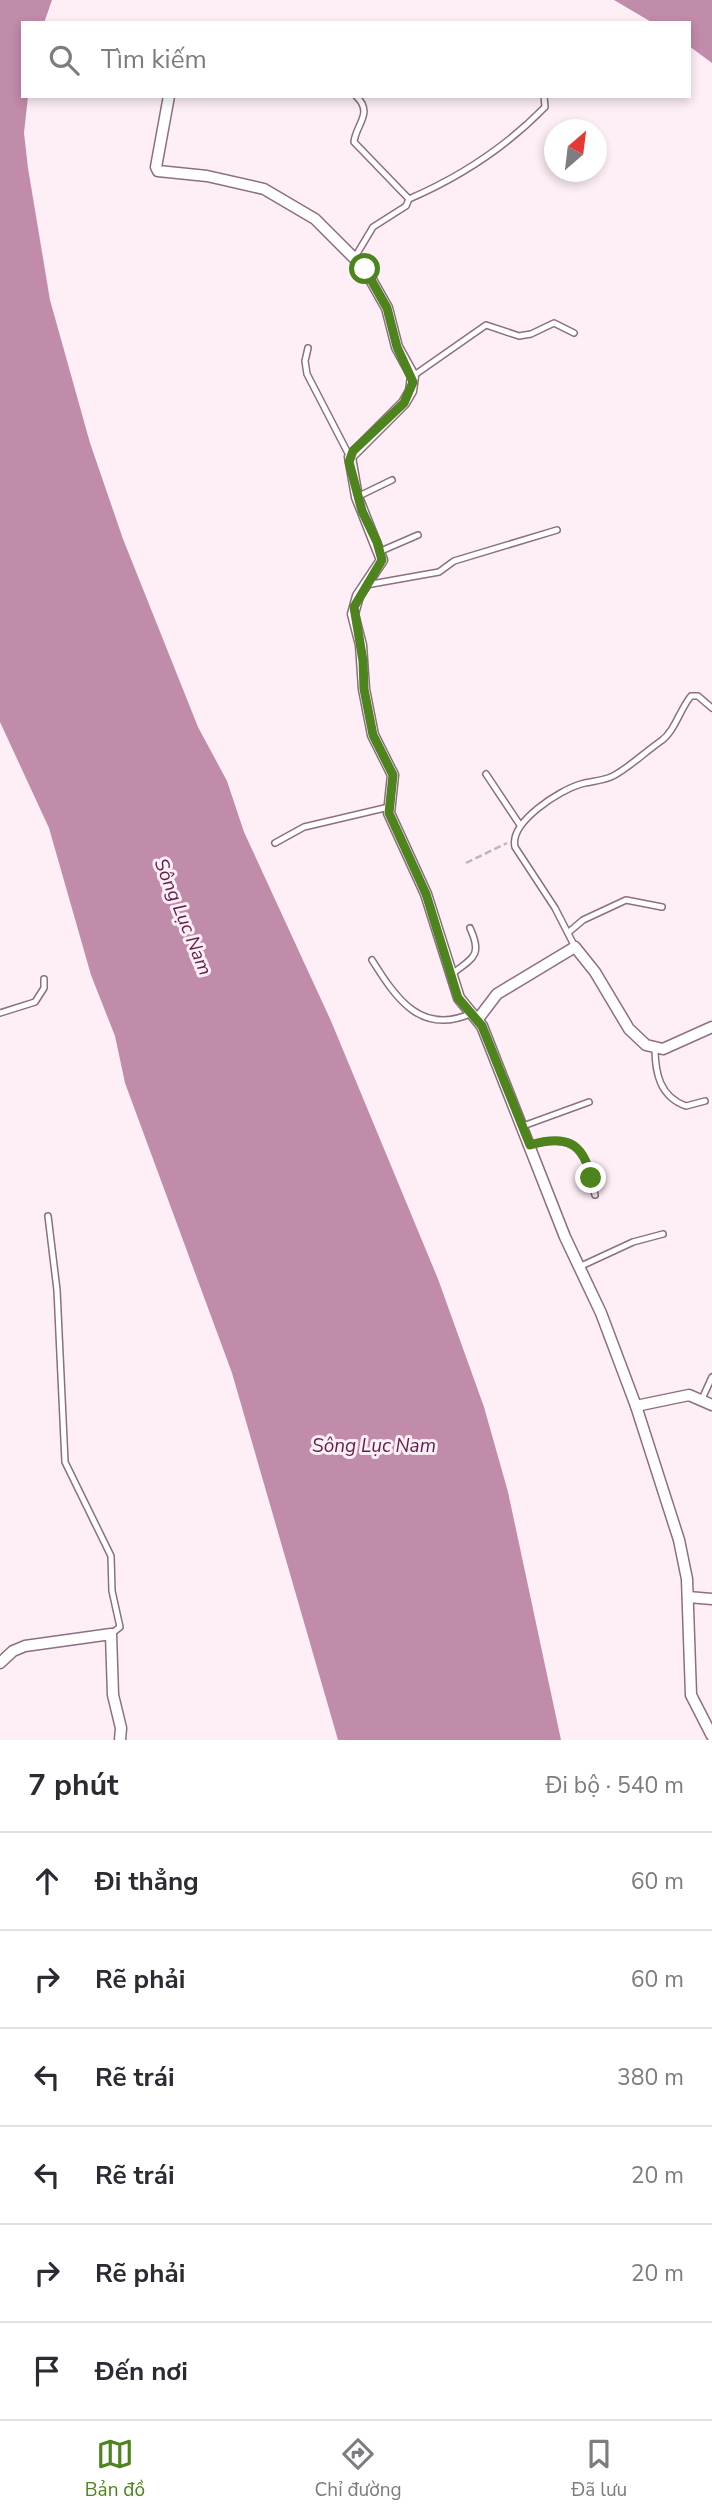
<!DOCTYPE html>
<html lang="vi">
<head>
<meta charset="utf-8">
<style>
	:root { --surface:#fff; --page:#f7f7f7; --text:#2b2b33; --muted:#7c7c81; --line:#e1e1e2; --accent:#4d841d }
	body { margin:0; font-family:"Nunito Sans",sans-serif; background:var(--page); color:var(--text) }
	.compass { position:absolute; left:544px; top:119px; width:63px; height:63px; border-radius:50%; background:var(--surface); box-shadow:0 4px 10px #0003; rotate:28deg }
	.stop { position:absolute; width:21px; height:21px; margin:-16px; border:5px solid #4d841d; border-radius:50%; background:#fff }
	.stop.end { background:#4d841d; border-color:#fff; box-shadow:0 2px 7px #0008 }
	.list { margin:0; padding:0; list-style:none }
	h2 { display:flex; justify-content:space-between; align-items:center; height:91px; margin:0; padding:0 28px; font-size:30px }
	h2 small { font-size:23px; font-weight:400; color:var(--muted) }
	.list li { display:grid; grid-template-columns:46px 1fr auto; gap:21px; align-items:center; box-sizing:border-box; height:98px; padding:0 28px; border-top:2px solid var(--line) }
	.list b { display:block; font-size:26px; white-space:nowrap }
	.list em { font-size:23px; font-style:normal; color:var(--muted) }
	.icon { flex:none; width:38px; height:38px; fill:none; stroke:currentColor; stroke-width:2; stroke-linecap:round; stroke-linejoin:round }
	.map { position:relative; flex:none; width:712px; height:1740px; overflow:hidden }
	.search { position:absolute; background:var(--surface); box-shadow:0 4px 10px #0003; left:21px; right:21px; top:21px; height:77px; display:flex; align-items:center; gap:18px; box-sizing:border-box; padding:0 24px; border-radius:0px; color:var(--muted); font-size:26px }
	.sheet { height:679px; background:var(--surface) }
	nav { display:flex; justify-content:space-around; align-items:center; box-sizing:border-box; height:98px; border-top:2px solid var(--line); background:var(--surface); font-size:19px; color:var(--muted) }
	nav a { display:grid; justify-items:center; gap:4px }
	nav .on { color:var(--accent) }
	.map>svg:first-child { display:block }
	.water { fill:#c18baa }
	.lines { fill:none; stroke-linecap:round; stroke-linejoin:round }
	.lane-casing { stroke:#8e6e80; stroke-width:8 }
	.street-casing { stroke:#8e6e80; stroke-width:13 }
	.path { stroke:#c1b3bb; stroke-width:2.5; stroke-dasharray:7 3.5; stroke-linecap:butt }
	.lane { stroke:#fff; stroke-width:5 }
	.street { stroke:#fff; stroke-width:10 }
	.route { stroke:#4d841d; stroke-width:9 }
	.labels { text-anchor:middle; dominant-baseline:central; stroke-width:6; stroke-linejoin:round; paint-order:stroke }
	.water-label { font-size:19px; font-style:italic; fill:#5f1e49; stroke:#feeff7 }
</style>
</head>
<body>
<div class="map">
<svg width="712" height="1740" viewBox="0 0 712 1740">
	<rect width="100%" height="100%" fill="#feeff7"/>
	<!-- water -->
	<g class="water">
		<polygon points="0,0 52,0 44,23 23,23 23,96 28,96 24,133 28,168 50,300 90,443 123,539 198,727 227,781 244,832 331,1021 438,1279 484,1407 508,1492 561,1740 338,1740 232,1373 125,1083 115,1036 91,975 49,828 0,722"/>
		<polygon points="614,0 712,0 712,63 689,46 689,23 653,23"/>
	</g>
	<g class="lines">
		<defs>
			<g id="lane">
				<path d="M409,199C460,177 506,147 545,107L544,96"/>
				<path d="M355,257L373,227L406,206L409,199L354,142C356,124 374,113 356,96"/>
				<polyline points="308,348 305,361 307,374 350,457"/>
				<polyline points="413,376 486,325 519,336 531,334 554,323 574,333"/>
				<polyline points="357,497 392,480"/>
				<polyline points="381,551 418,535"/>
				<polyline points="366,585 439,572 454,561 557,530"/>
				<polyline points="486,774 520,825"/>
				<polyline points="275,843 304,827 389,807"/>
				<polyline points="569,932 583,920 626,900 662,907"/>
				<path d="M575,947L555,908L515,847C509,822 560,790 581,784C592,781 603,781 613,776C630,767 645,752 661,741C675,731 680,709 691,696H698L712,708"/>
				<path d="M372,960C397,1000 422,1036 472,1013"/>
				<path d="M453,973C475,957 482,954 470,928"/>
				<polyline points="0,1013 35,1002 44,988 44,979"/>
				<path d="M655,1048C655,1073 660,1097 686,1106L705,1101"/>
				<polyline points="523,1126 589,1102"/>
				<path d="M530,1145C579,1131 586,1153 595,1195"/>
				<polyline points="48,1216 57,1290 65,1462 111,1556 112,1591 120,1627 111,1634"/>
				<polyline points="579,1267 633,1242 663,1234"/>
				<polyline points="702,1399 712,1377"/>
			</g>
			<g id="street">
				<polyline points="169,96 156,167 158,171 207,176 264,189 315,219 365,269 387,308 397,347 413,376 411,391 404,403 350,457 357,497 382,560 358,596 353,614 361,645 364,689 373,735 393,775 389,813 426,894 459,998 482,1026 565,1237 601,1313 636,1406 679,1540 687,1579 691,1695 712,1736"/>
				<polyline points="478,1019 497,994 575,947 595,972 629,1029 646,1045 663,1049 712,1027"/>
				<polyline points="636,1406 689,1395 712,1405"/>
				<polyline points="688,1597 712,1599"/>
				<polyline points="0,1663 13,1651 25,1646 111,1634 113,1695 121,1728 120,1740"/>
			</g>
		</defs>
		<!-- lane casing -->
		<use href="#lane" class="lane-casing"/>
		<!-- street casing -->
		<use href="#street" class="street-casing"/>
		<!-- path -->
		<polyline class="path" points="466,863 507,843"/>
		<!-- lane -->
		<use href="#lane" class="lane"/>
		<!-- street -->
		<use href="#street" class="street"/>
	</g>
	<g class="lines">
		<!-- route -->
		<path class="route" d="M365,269L387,308L397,347L413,382L404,403L353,451L349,462L362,511L377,542L382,560L354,607L363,661L364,689L373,735L393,775L389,813L426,894L458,998L482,1026L530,1145C565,1135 583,1141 591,1178"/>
	</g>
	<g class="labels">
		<!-- water labels -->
		<g class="water-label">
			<text transform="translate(183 917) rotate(68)">Sông Lục Nam</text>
			<text x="374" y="1446">Sông Lục Nam</text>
		</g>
	</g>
</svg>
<svg class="compass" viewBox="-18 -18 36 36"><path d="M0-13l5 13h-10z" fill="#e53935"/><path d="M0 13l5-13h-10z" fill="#7c7c81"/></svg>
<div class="stop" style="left:365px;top:269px"></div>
<div class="stop end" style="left:591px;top:1178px"></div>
<div class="search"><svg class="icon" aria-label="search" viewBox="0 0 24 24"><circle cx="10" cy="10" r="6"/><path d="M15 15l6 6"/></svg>Tìm kiếm</div>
</div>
<section class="sheet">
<h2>7 phút<small>Đi bộ · 540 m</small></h2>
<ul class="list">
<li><svg class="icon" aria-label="ahead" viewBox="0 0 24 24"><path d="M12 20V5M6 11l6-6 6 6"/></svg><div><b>Đi thẳng</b></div><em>60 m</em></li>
<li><svg class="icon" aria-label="right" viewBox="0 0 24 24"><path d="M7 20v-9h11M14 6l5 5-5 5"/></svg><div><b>Rẽ phải</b></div><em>60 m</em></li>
<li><svg class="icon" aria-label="left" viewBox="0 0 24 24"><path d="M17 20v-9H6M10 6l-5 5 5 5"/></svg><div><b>Rẽ trái</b></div><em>380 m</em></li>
<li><svg class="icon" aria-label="left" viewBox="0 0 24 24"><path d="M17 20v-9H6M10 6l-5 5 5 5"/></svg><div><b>Rẽ trái</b></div><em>20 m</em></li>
<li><svg class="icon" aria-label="right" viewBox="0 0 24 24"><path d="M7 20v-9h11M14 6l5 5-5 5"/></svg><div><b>Rẽ phải</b></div><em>20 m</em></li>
<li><svg class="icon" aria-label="arrive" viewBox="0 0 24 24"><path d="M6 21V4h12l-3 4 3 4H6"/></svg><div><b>Đến nơi</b></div></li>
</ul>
</section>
<nav>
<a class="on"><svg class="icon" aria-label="map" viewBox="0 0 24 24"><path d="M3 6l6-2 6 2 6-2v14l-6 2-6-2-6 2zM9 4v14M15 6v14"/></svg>Bản đồ</a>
<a><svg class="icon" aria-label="directions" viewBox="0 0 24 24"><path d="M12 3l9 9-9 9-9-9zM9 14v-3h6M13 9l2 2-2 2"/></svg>Chỉ đường</a>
<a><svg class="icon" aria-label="saved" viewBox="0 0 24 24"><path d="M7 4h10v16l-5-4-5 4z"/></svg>Đã lưu</a>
</nav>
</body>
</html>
